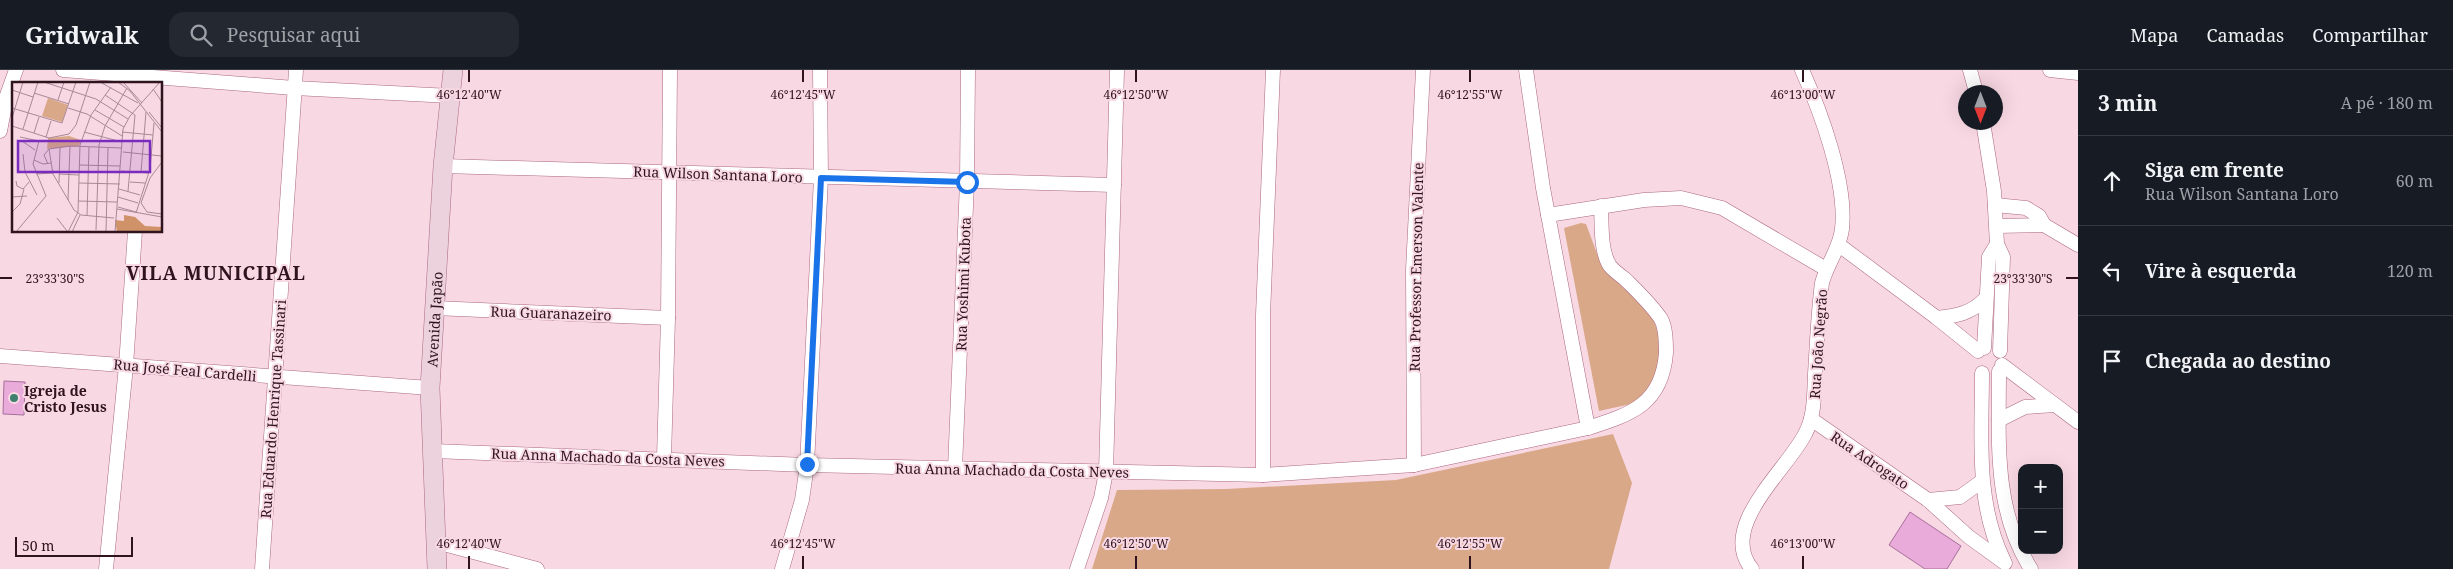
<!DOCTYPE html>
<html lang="pt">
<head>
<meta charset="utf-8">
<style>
	:root { --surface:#171b24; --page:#242831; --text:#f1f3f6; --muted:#9ea1a6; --line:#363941 }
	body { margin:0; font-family:"Noto Serif",serif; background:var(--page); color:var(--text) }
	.controls { position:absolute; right:15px; bottom:15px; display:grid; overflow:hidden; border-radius:10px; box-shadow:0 5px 20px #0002 }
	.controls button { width:45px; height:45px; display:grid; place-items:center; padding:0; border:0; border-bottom:1px solid var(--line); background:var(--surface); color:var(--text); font:25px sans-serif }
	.compass { position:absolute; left:1958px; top:15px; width:45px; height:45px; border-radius:50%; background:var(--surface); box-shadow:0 5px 20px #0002; rotate:180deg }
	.scale { position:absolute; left:15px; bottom:12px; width:118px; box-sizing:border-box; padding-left:5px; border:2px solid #2f131f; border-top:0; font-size:14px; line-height:18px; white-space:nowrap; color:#2f131f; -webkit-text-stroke:4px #f8d8e3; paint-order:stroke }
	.stop { position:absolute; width:15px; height:15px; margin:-11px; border:4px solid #1a73e8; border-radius:50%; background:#fff }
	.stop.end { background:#1a73e8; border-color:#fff; box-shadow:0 1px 5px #0008 }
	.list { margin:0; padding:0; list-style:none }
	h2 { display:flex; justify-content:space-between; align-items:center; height:65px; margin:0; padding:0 20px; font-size:21px }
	h2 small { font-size:16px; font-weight:400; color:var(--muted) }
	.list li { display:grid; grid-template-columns:32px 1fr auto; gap:15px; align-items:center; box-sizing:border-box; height:90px; padding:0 20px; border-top:1px solid var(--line) }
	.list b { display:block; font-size:19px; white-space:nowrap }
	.list p { margin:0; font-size:16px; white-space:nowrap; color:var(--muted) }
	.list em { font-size:16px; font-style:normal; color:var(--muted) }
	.icon { flex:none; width:28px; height:28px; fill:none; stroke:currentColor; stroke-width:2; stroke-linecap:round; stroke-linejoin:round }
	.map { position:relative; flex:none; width:2078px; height:499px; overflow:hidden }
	header { display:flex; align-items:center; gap:30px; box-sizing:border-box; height:70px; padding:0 25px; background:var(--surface); border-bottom:1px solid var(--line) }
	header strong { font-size:24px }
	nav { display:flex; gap:28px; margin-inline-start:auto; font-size:18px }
	.search { width:350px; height:45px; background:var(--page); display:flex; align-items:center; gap:12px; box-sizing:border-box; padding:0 18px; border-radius:15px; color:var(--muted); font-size:19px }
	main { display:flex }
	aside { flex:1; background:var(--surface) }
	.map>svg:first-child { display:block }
	.green { fill:#d9a888 }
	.building { fill:#e8abda; stroke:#a86e9c }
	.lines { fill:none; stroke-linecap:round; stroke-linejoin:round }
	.street-casing { stroke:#ac6783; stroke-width:15 }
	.secondary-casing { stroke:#ac6783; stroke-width:20 }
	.street { stroke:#fff; stroke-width:14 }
	.secondary { stroke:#ebd2dc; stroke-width:19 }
	.route { stroke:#1a73e8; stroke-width:6 }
	.ticks { fill:none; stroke:#2f131f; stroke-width:2 }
	.poi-dot { fill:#3e7f6e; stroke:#f8d8e3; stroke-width:2 }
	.labels { text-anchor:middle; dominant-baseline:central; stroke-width:4; stroke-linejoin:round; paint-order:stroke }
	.street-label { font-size:14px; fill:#2f131f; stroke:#f8d8e3 }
	.poi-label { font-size:14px; font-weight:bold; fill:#2f131f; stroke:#f8d8e3; text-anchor:start }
	.district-label { font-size:19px; font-weight:bold; letter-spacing:1px; fill:#2f131f; stroke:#f8d8e3 }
	.inset-road { fill:none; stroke:#a88995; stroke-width:1 }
	.view { fill:#7b2cbf; fill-opacity:0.15; stroke:#7b2cbf; stroke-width:2.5 }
	.inset-edge { fill:none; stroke:#2f131f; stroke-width:2.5 }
	.ticks-label { font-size:12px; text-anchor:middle; fill:#2f131f; stroke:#f8d8e3; stroke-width:4; stroke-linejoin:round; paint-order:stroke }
</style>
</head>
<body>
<header>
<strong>Gridwalk</strong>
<div class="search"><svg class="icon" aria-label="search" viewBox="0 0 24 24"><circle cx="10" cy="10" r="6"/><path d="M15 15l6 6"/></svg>Pesquisar aqui</div>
<nav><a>Mapa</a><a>Camadas</a><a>Compartilhar</a></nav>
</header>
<main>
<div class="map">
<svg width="2078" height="499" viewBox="0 0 2078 499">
	<rect width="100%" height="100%" fill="#f8d8e3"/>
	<!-- green -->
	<g class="green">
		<polygon points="1581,153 1586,154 1602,197 1651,243 1659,265 1660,286 1653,316 1640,332 1599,341 1564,158"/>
		<polygon points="1613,364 1632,413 1609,499 1092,499 1117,420 1226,419 1396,410"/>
	</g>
	<!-- building -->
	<g class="building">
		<polygon points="4,311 25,312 24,345 3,344"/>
		<polygon points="1910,442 1961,476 1947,499 1925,499 1889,475"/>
	</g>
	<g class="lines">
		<defs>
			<g id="street">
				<polyline points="63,0 294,18 451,26"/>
				<polyline points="1526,0 1543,118 1588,358"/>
				<polyline points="1970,0 1976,22"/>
				<polyline points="2050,0 2078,3"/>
				<polyline points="1983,52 1994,121 1997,174 2003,187 2000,281"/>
				<polyline points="0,61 7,25 16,0"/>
				<polyline points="443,96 1114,115"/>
				<polyline points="1995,135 2026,138 2039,146 2044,155 2078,175"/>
				<polyline points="1548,145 1644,130 1681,128 1722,138 1826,199"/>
				<polyline points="1997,156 2044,155"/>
				<polyline points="1839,175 1937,248 1978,281"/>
				<polyline points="434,238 668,248"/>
				<path d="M1937,248C1957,246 1972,243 1986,228"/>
				<polyline points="1984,278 1989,187 1997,174"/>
				<polyline points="0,286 430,318"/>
				<polyline points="2002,295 2078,352"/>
				<path d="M1999,301C1999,370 1993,439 2031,499"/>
				<path d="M1982,303C1982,367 1975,432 2004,491"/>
				<polyline points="1811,349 1928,430 1969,467 2005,493"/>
				<polyline points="1999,350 2025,337 2055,335"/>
				<path d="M433,381L807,395L1263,405L1414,395L1588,358C1632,344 1662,334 1666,283C1666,273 1666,258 1661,249C1651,234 1637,221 1625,209C1620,205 1614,201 1610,196C1600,181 1602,154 1601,136"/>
				<polyline points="664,388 668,248 670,0"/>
				<polyline points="1414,395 1413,200 1423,0"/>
				<polyline points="955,398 967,112 968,0"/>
				<polyline points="1263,405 1263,245 1273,0"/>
				<polyline points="1928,430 1960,427 1982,411"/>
				<polyline points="436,472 537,499"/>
				<polyline points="106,499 126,296 135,161"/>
				<polyline points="262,499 296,0"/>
				<polyline points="782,499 802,430 807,395 821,108 820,0"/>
				<polyline points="1077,499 1101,428 1106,402 1117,0"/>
				<path d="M1752,499C1717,457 1787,400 1805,364C1815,346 1814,324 1815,304C1817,274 1818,243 1822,213C1827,194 1840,178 1842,159C1847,113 1821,42 1802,0"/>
			</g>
			<g id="secondary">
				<path id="s1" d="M437,499L430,318L443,96L453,0"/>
			</g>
		</defs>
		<!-- street casing -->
		<use href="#street" class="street-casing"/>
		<!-- secondary casing -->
		<use href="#secondary" class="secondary-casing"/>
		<!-- street -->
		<use href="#street" class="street"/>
		<!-- secondary -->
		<use href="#secondary" class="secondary"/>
	</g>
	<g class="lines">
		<!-- route -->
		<polyline class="route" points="807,394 821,108 967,112"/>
	</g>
	<!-- ticks -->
	<path class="ticks" d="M469,0V12M803,0V12M1136,0V12M1470,0V12M1803,0V12M0,208H12M2066,208H2078M469,486V499M803,486V499M1136,486V499M1470,486V499M1803,486V499"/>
	<!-- markers -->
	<circle class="poi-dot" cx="14" cy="328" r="5"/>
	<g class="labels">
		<!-- street labels -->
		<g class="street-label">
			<text transform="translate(718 104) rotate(2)">Rua Wilson Santana Loro</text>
			<text transform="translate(1416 197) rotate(-89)">Rua Professor Emerson Valente</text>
			<text transform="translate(963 214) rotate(-88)">Rua Yoshimi Kubota</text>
			<text transform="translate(551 243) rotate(2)">Rua Guaranazeiro</text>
			<text stroke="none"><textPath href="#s1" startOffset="250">Avenida Japão</textPath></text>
			<text transform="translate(1818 274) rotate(-86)">Rua João Negrão</text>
			<text transform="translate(185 300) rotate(5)">Rua José Feal Cardelli</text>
			<text transform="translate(273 339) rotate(-86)">Rua Eduardo Henrique Tassinari</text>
			<text transform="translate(608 387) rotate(2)">Rua Anna Machado da Costa Neves</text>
			<text transform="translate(1870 390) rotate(34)">Rua Adrogato</text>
			<text transform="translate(1012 400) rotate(1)">Rua Anna Machado da Costa Neves</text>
		</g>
		<!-- poi labels -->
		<g class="poi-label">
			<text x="24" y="320">Igreja de<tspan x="24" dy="16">Cristo Jesus</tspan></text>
		</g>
		<!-- district labels -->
		<g class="district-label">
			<text x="216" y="203">VILA MUNICIPAL</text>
		</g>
	</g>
	<!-- overview -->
	<g transform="translate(12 12)">
		<rect width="150" height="150" fill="#f8d8e3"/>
		<path d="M36,16L56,23L50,40L30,34ZM57,54L69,58L67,64L35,67L36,56Z" fill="#d9a888"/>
		<path d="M112,133L123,135L133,144L150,145V150H105L103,138L112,139Z" fill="#d09268"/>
		<path class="inset-road" d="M32,0L84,17L116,37M88,0L126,21M106,0L118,9L150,50M111,0L130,21M141,7L150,20M0,8L21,15M22,11L57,22M93,13L123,33L116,109M46,18L52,0M0,26L50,41L64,0M56,26L75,32L110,54M83,28L112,45M137,30L150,46M0,36L11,0M0,44L37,56L57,52L64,43L78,0M11,47L26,0M72,50L110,60M110,50L141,53M22,51L27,35M34,55L39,39M10,59L23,68M37,67L41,92L62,128L69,133L102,136M37,67L58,64L110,66M111,70L150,74M11,72L13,90L25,113M22,78L31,82L39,81M150,80L138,96L129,121L135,130L150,132M36,82L32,73L37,67M67,83L108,84M109,89L137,91M129,90L134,30M24,92L41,91M47,92L67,93M4,99L5,104L11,107L17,100M118,100L133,101M47,101L48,65M67,101L108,102M107,107L128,113M0,115L15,114M106,115L126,121M56,118L58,64M66,119L105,120M106,125L124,130M105,127L150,135M0,130L8,122L12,107M124,131L138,87L142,41M75,134L77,65M45,136L55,149M84,148L87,63L93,44L115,6M4,150L34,114L21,82L27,59L8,55M56,150L66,130L68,63L79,33L99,5M60,150L68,133M94,150L96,66M103,150L111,47L118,34L148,0"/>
		<path class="view" d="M6,59H138V90H6Z"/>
		<rect width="150" height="150" class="inset-edge"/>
	</g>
	<g class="ticks-label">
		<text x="469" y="29">46°12'40"W</text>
		<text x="803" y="29">46°12'45"W</text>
		<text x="1136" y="29">46°12'50"W</text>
		<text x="1470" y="29">46°12'55"W</text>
		<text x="1803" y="29">46°13'00"W</text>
		<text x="2023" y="213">23°33'30"S</text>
		<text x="55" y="213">23°33'30"S</text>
		<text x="469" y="478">46°12'40"W</text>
		<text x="803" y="478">46°12'45"W</text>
		<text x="1136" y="478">46°12'50"W</text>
		<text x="1470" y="478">46°12'55"W</text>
		<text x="1803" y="478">46°13'00"W</text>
	</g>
</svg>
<div class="controls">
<button>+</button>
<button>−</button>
</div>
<svg class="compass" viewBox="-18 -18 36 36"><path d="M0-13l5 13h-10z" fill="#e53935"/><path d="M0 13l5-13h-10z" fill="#9ea1a6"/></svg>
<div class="scale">50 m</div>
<div class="stop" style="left:967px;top:112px"></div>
<div class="stop end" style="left:807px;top:394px"></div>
</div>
<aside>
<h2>3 min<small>A pé · 180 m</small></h2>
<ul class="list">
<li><svg class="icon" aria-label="ahead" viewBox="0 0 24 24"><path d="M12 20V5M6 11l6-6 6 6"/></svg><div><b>Siga em frente</b><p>Rua Wilson Santana Loro</p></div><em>60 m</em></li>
<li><svg class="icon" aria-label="left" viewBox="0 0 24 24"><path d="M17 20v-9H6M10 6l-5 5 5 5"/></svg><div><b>Vire à esquerda</b></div><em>120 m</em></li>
<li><svg class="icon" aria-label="arrive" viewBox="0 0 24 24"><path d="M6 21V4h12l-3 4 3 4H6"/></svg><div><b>Chegada ao destino</b></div></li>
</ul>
</aside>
</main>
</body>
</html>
